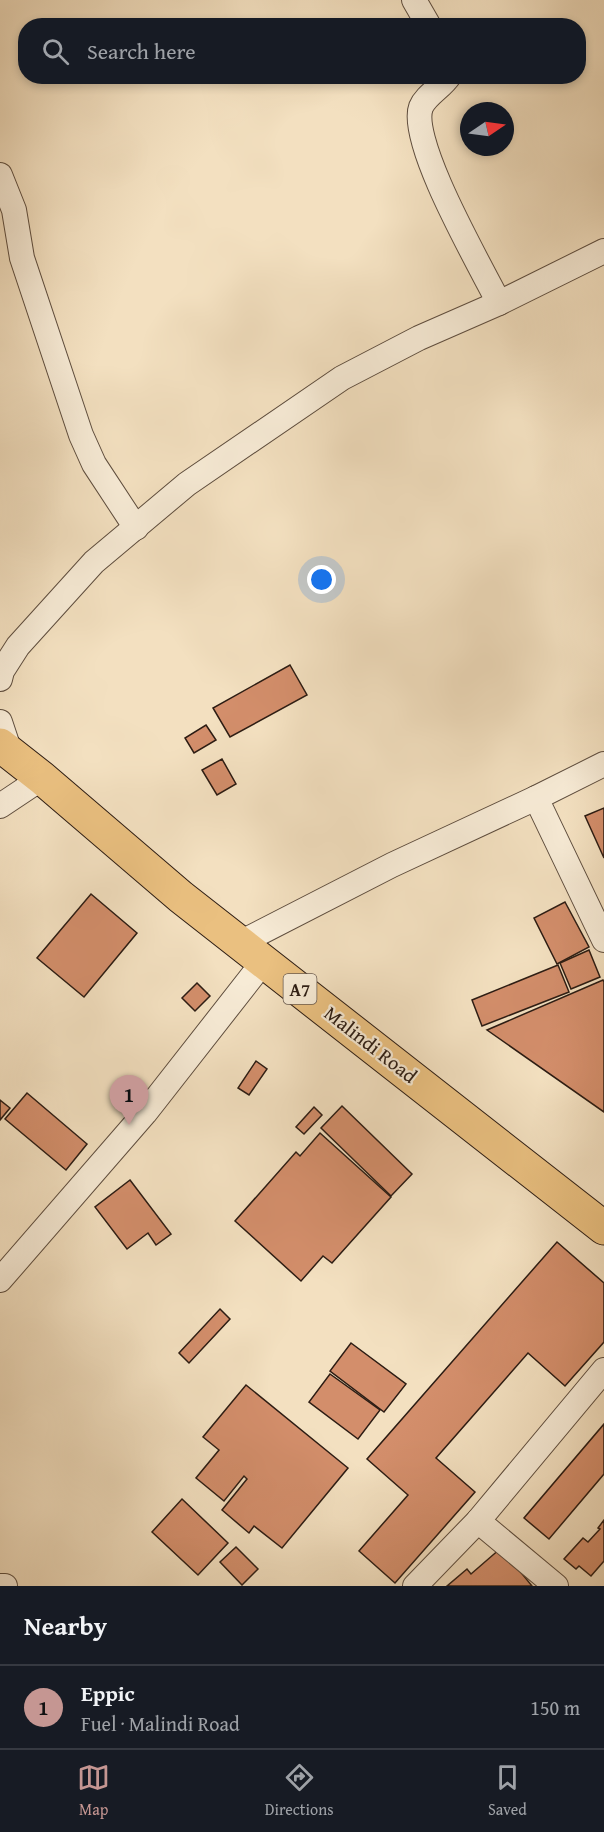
<!DOCTYPE html>
<html lang="en">
<head>
<meta charset="utf-8">
<style>
	:root { --surface:#171b24; --page:#20242c; --text:#f1f3f6; --muted:#9ea1a6; --line:#363941; --accent:#c59692 }
	body { margin:0; font-family:"Gentium Book Plus",serif; background:var(--page); color:var(--text) }
	.compass { position:absolute; left:460px; top:102px; width:54px; height:54px; border-radius:50%; background:var(--surface); box-shadow:0 3px 9px #0003; rotate:77deg }
	.you { position:absolute; left:322px; top:580px; width:21px; height:21px; margin:-15px; border:4px solid #fff; border-radius:50%; background:#1a73e8; box-shadow:0 0 0 9px #1a73e833 }
	.badge { display:grid; place-items:center; width:39px; height:39px; border-radius:50%; background:var(--accent); color:#111; font-size:20px; font-weight:700 }
	.pin { position:absolute; translate:-50% -50px; filter:drop-shadow(0 2px 3px #0008) }
	.pin::after { content:''; position:absolute; top:32px; width:21px; height:18px; background:inherit; clip-path:polygon(0 0,100% 0,50% 100%) }
	.list { margin:0; padding:0; list-style:none }
	h2 { display:flex; justify-content:space-between; align-items:center; height:78px; margin:0; padding:0 24px; font-size:26px }
	h2 small { font-size:20px; font-weight:400; color:var(--muted) }
	.list li { display:grid; grid-template-columns:39px 1fr auto; gap:18px; align-items:center; box-sizing:border-box; height:84px; padding:0 24px; border-top:2px solid var(--line) }
	.list b { display:block; font-size:22px; white-space:nowrap }
	.list p { margin:0; font-size:20px; white-space:nowrap; color:var(--muted) }
	.list em { font-size:20px; font-style:normal; color:var(--muted) }
	.icon { flex:none; width:33px; height:33px; fill:none; stroke:currentColor; stroke-width:2; stroke-linecap:round; stroke-linejoin:round }
	.map { position:relative; flex:none; width:604px; height:1586px; overflow:hidden }
	.search { position:absolute; background:var(--surface); box-shadow:0 3px 9px #0003; left:18px; right:18px; top:18px; height:66px; display:flex; align-items:center; gap:15px; box-sizing:border-box; padding:0 21px; border-radius:24px; color:var(--muted); font-size:22px }
	.sheet { height:162px; background:var(--surface) }
	nav { display:flex; justify-content:space-around; align-items:center; box-sizing:border-box; height:84px; border-top:2px solid var(--line); background:var(--surface); font-size:16px; color:var(--muted) }
	nav a { display:grid; justify-items:center; gap:3px }
	nav .on { color:var(--accent) }
	.map>svg:first-child { display:block }
	.building { fill:#d38e6b; stroke:#2c1c13; stroke-width:1.5 }
	.lines { fill:none; stroke-linecap:round; stroke-linejoin:round }
	.street-casing { stroke:#5e4d3e; stroke-width:26 }
	.highway-casing { stroke:#2c1c13; stroke-width:35 }
	.street { stroke:#f7ebd6; stroke-width:24 }
	.highway { stroke:#eac080; stroke-width:33 }
	.labels { text-anchor:middle; dominant-baseline:central; stroke-width:4.5; stroke-linejoin:round; paint-order:stroke }
	.shield { fill:#f7ebd6; stroke:#695a4e; stroke-width:1.5 }
	.shield-label { font-size:18px; font-weight:bold; fill:#2c1c13 }
	.street-label { font-size:20px; fill:#2c1c13; stroke:#f7ebd6 }
</style>
</head>
<body>
<div class="map">
<svg width="604" height="1586" viewBox="0 0 604 1586">
	<rect width="100%" height="100%" fill="#f3e0c0"/>
	<filter id="stains"><feTurbulence type="fractalNoise" baseFrequency=".00333" numOctaves="4"/><feColorMatrix values="0 0 0 0 .2 0 0 0 0 .09 0 0 0 0 .02 0 0 0 .5 -.17"/></filter>
	<radialGradient id="worn" r=".72"><stop offset=".6" stop-color="#630" stop-opacity="0"/><stop offset="1" stop-color="#630" stop-opacity=".3"/></radialGradient>
	<!-- building -->
	<g class="building">
		<polygon points="290,665 307,695 230,737 213,708"/>
		<polygon points="206,725 216,740 194,753 185,738"/>
		<polygon points="222,759 236,784 217,795 202,770"/>
		<polygon points="604,808 604,858 585,816"/>
		<polygon points="91,894 137,933 84,997 37,958"/>
		<polygon points="565,902 589,947 557,964 534,918"/>
		<polygon points="589,950 600,977 571,989 560,963"/>
		<polygon points="558,965 569,992 482,1026 472,1000"/>
		<polygon points="603,980 604,982 604,1112 487,1030"/>
		<polygon points="197,983 210,996 195,1011 182,998"/>
		<polygon points="256,1061 267,1069 249,1095 238,1088"/>
		<polygon points="27,1093 87,1144 66,1170 5,1119"/>
		<polygon points="0,1100 10,1108 0,1120"/>
		<polygon points="342,1106 412,1174 391,1196 321,1128"/>
		<polygon points="314,1107 322,1115 304,1134 296,1127"/>
		<polygon points="320,1133 391,1197 332,1263 323,1256 301,1281 235,1221 296,1152 300,1156"/>
		<polygon points="130,1180 171,1234 156,1245 148,1233 127,1249 95,1207"/>
		<polygon points="557,1242 604,1283 604,1342 565,1386 528,1353 436,1458 475,1492 395,1583 359,1551 408,1495 367,1459"/>
		<polygon points="220,1309 230,1319 189,1363 179,1353"/>
		<polygon points="351,1343 406,1384 384,1412 330,1371"/>
		<polygon points="330,1374 380,1410 358,1439 309,1402"/>
		<polygon points="246,1385 348,1468 282,1548 254,1526 249,1533 222,1510 247,1479 244,1476 224,1501 196,1478 219,1450 203,1437"/>
		<polygon points="604,1424 604,1474 549,1539 524,1518"/>
		<polygon points="182,1499 228,1543 198,1575 152,1532"/>
		<polygon points="604,1520 604,1561 591,1576 579,1566 576,1569 564,1559 583,1538 588,1542 600,1529 598,1528"/>
		<polygon points="236,1547 258,1569 242,1585 220,1562"/>
		<polygon points="501,1548 532,1586 447,1586 467,1569 471,1574"/>
	</g>
	<g class="lines">
		<defs>
			<g id="street">
				<polyline points="414,0 429,26"/>
				<path d="M449,76C442,87 426,95 421,107C408,141 481,267 499,303"/>
				<polyline points="0,175 14,210 22,258 81,435 94,464 136,528"/>
				<polyline points="0,679 2,671 18,646 94,562 187,484 342,378 419,338 499,303 604,251"/>
				<polyline points="0,722 10,752"/>
				<polyline points="536,798 604,940"/>
				<polyline points="0,806 42,778"/>
				<polyline points="240,943 392,865 536,798 604,764"/>
				<polyline points="0,1280 145,1113 264,961"/>
				<polyline points="478,1521 556,1586"/>
				<polyline points="0,1586 5,1586"/>
				<polyline points="415,1586 478,1521 604,1370"/>
			</g>
			<polyline id="highway" points="0,745 42,778 181,897 604,1228"/>
		</defs>
		<!-- street casing -->
		<use href="#street" class="street-casing"/>
		<!-- highway casing -->
		<use href="#highway" class="highway-casing"/>
		<!-- street -->
		<use href="#street" class="street"/>
		<!-- highway -->
		<use href="#highway" class="highway"/>
	</g>
	<g class="labels">
		<!-- shield labels -->
		<rect class="shield" x="283.5" y="974" width="33" height="30" rx="4.5"/>
		<g class="shield-label">
			<text x="300" y="989">A7</text>
		</g>
		<!-- street labels -->
		<g class="street-label">
			<text transform="translate(371 1044) rotate(38)">Malindi Road</text>
		</g>
	</g>
	<rect width="100%" height="100%" filter="url(#stains)"/>
	<rect width="100%" height="100%" fill="url(#worn)"/>
</svg>
<svg class="compass" viewBox="-18 -18 36 36"><path d="M0-13l5 13h-10z" fill="#e53935"/><path d="M0 13l5-13h-10z" fill="#9ea1a6"/></svg>
<div class="you"></div>
<div class="pin badge" style="left:129px;top:1125px">1</div>
<div class="search"><svg class="icon" aria-label="search" viewBox="0 0 24 24"><circle cx="10" cy="10" r="6"/><path d="M15 15l6 6"/></svg>Search here</div>
</div>
<section class="sheet">
<h2>Nearby<small></small></h2>
<ul class="list">
<li><span class="badge">1</span><div><b>Eppic</b><p>Fuel · Malindi Road</p></div><em>150 m</em></li>
</ul>
</section>
<nav>
<a class="on"><svg class="icon" aria-label="map" viewBox="0 0 24 24"><path d="M3 6l6-2 6 2 6-2v14l-6 2-6-2-6 2zM9 4v14M15 6v14"/></svg>Map</a>
<a><svg class="icon" aria-label="directions" viewBox="0 0 24 24"><path d="M12 3l9 9-9 9-9-9zM9 14v-3h6M13 9l2 2-2 2"/></svg>Directions</a>
<a><svg class="icon" aria-label="saved" viewBox="0 0 24 24"><path d="M7 4h10v16l-5-4-5 4z"/></svg>Saved</a>
</nav>
</body>
</html>
